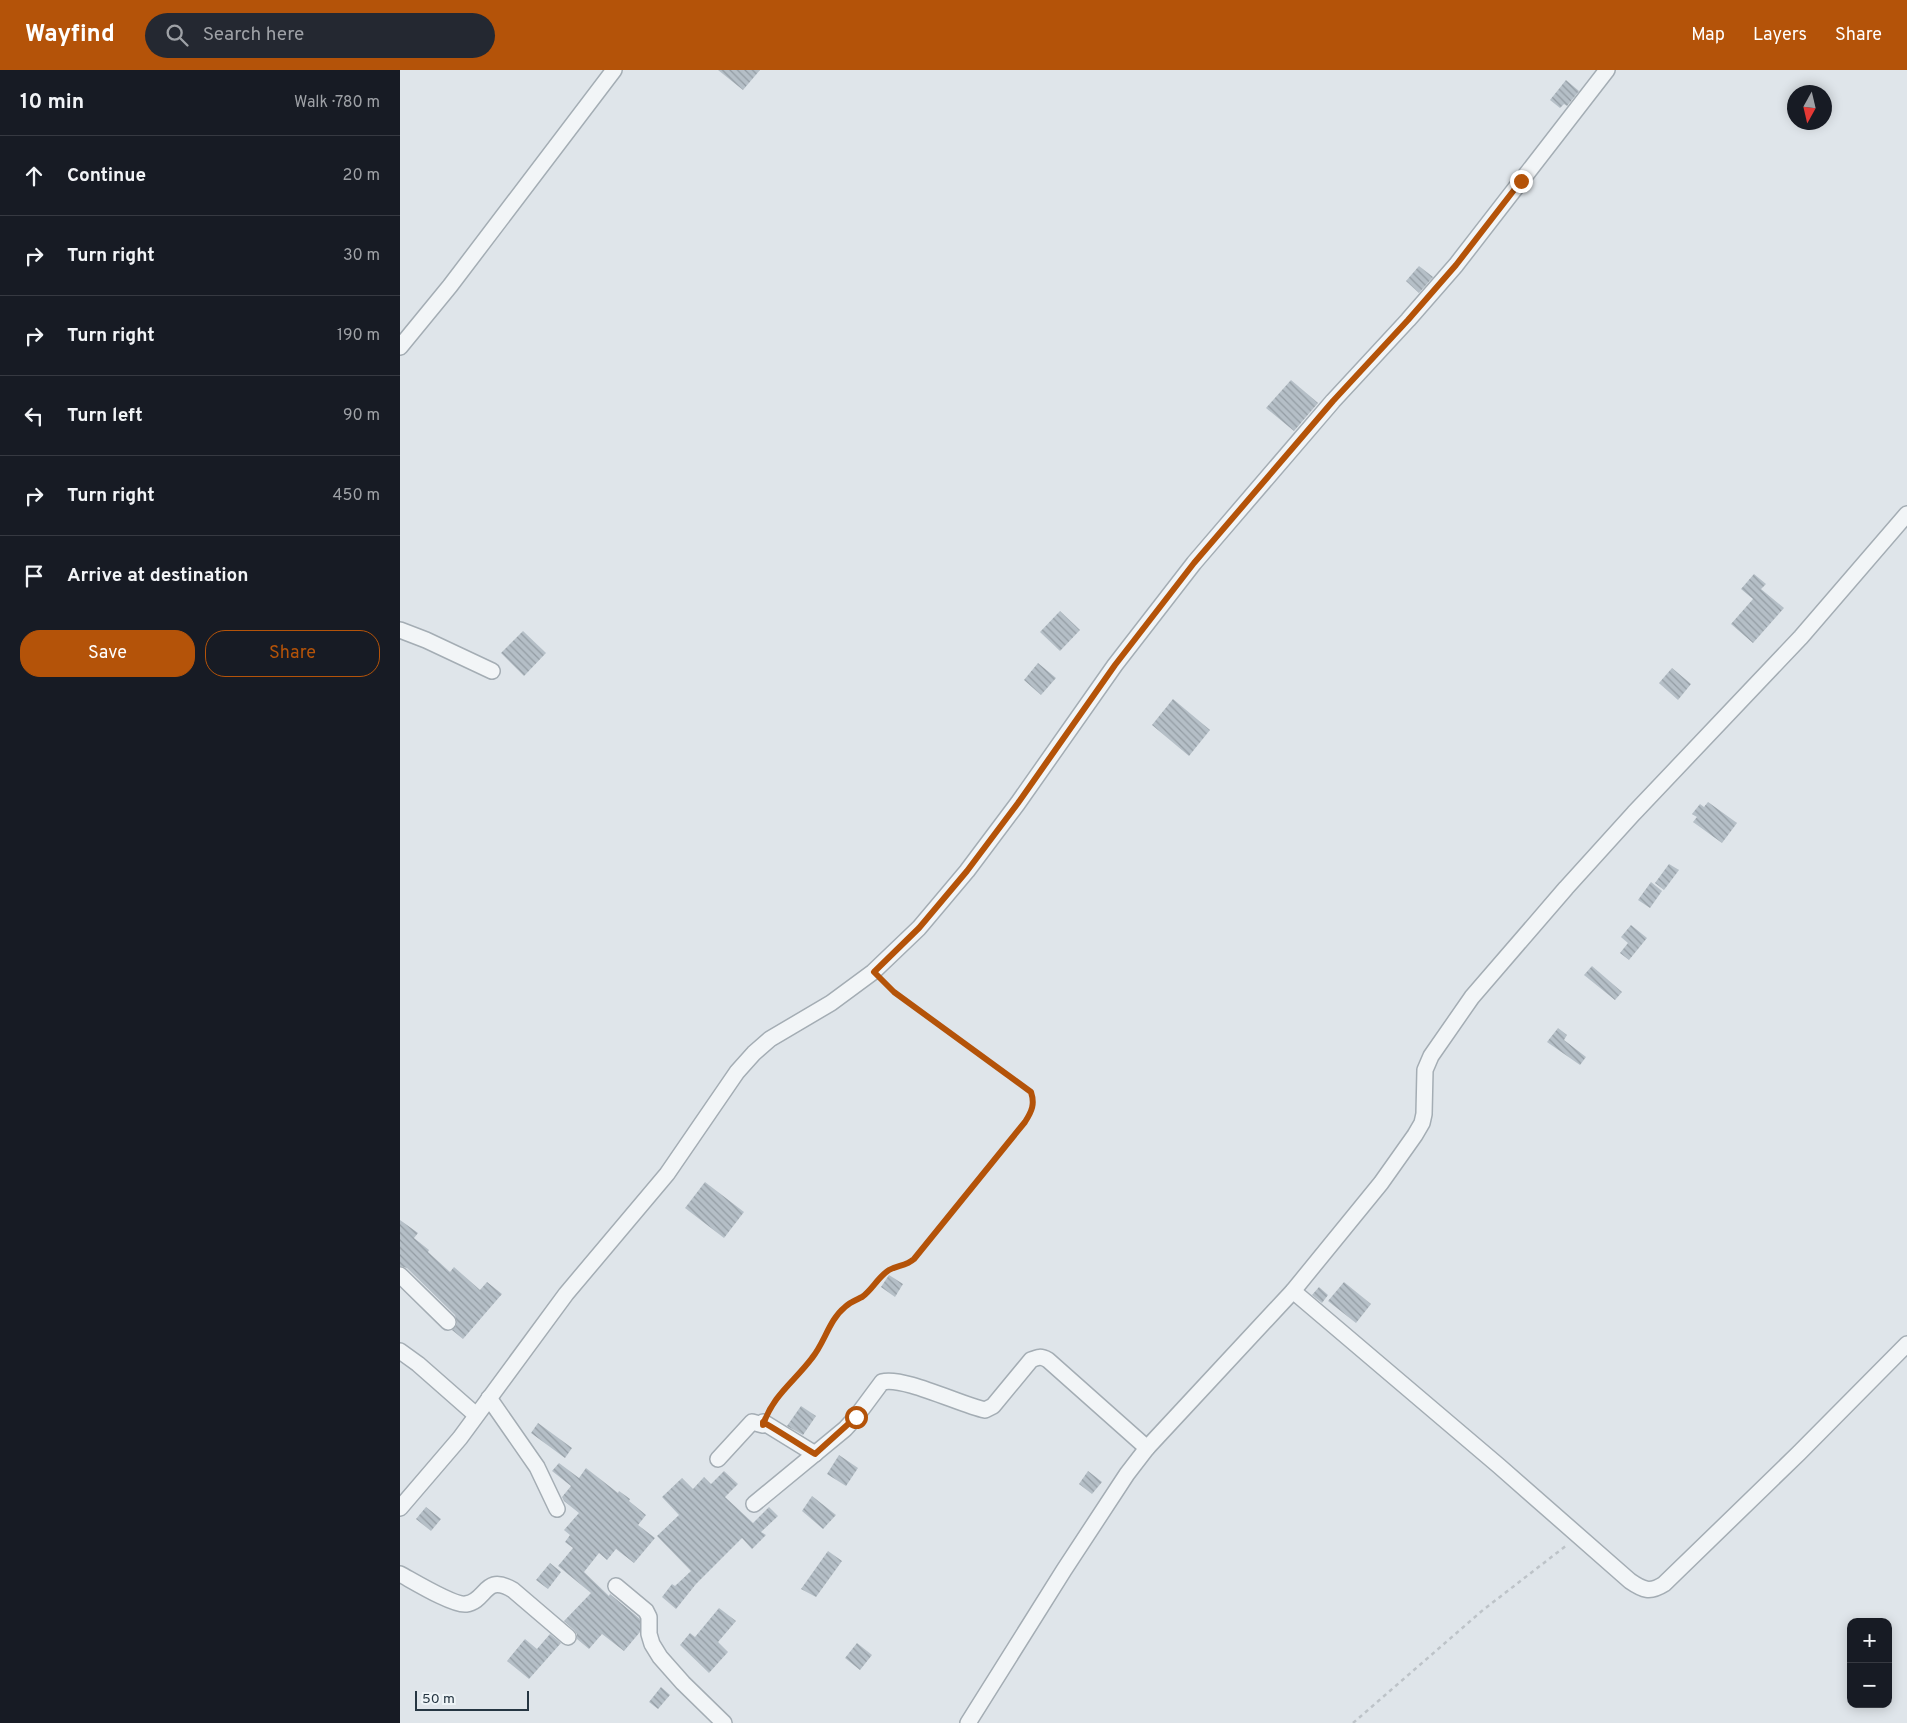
<!DOCTYPE html>
<html lang="en">
<head>
<meta charset="utf-8">
<style>
	:root { --surface:#171b24; --page:#242831; --text:#f1f3f6; --muted:#9ea1a6; --line:#363941; --accent:#b45309 }
	body { margin:0; font-family:Overpass,sans-serif; background:var(--page); color:var(--text) }
	.controls { position:absolute; right:15px; bottom:15px; display:grid; overflow:hidden; border-radius:10px; box-shadow:0 2px 12px #0003 }
	.controls button { width:45px; height:45px; display:grid; place-items:center; padding:0; border:0; border-bottom:1px solid var(--line); background:var(--surface); color:var(--text); font:25px sans-serif }
	.compass { position:absolute; left:1387px; top:15px; width:45px; height:45px; border-radius:50%; background:var(--surface); box-shadow:0 2px 12px #0003; rotate:188deg }
	.scale { position:absolute; left:15px; bottom:12px; width:114px; box-sizing:border-box; padding-left:5px; border:2px solid #263642; border-top:0; font-size:14px; line-height:18px; white-space:nowrap; color:#263642; -webkit-text-stroke:4px #eef4f7; paint-order:stroke }
	.stop { position:absolute; width:15px; height:15px; margin:-11px; border:4px solid #b45309; border-radius:50%; background:#fff }
	.stop.end { background:#b45309; border-color:#fff; box-shadow:0 1px 5px #0008 }
	.list { margin:0; padding:0; list-style:none }
	h2 { display:flex; justify-content:space-between; align-items:center; height:65px; margin:0; padding:0 20px; font-size:21px }
	h2 small { font-size:16px; font-weight:400; color:var(--muted) }
	.list li { display:grid; grid-template-columns:32px 1fr auto; gap:15px; align-items:center; box-sizing:border-box; height:80px; padding:0 20px; border-top:1px solid var(--line) }
	.list b { display:block; font-size:19px; white-space:nowrap }
	.list em { font-size:16px; font-style:normal; color:var(--muted) }
	.actions { display:flex; gap:10px; padding:15px 20px }
	.actions a { flex:1; padding:11px 0; border:1px solid var(--accent); border-radius:20px; text-align:center; font-size:18px; color:var(--accent) }
	.actions .main { background:var(--accent); color:#fff }
	.icon { flex:none; width:28px; height:28px; fill:none; stroke:currentColor; stroke-width:2; stroke-linecap:round; stroke-linejoin:round }
	.map { position:relative; flex:none; width:1507px; height:1653px; overflow:hidden }
	header { display:flex; align-items:center; gap:30px; box-sizing:border-box; height:70px; padding:0 25px; background:var(--accent); color:#fff }
	header strong { font-size:24px }
	nav { display:flex; gap:28px; margin-inline-start:auto; font-size:18px }
	.search { width:350px; height:45px; background:var(--page); display:flex; align-items:center; gap:12px; box-sizing:border-box; padding:0 18px; border-radius:28px; color:var(--muted); font-size:19px }
	main { display:flex }
	aside { flex:1; background:var(--surface) }
	.map>svg:first-child { display:block }
	.building { fill:url(#building-back-hatch) }
	.lines { fill:none; stroke-linecap:round; stroke-linejoin:round }
	.minor-casing { stroke:#a4adb4; stroke-width:18 }
	.path { stroke:#bdc3c8; stroke-width:2.5; stroke-dasharray:4 4; stroke-linecap:butt }
	.minor { stroke:#f2f5f7; stroke-width:15 }
	.route { stroke:#b45309; stroke-width:6 }
</style>
</head>
<body>
<header>
<strong>Wayfind</strong>
<div class="search"><svg class="icon" aria-label="search" viewBox="0 0 24 24"><circle cx="10" cy="10" r="6"/><path d="M15 15l6 6"/></svg>Search here</div>
<nav><a>Map</a><a>Layers</a><a>Share</a></nav>
</header>
<main>
<aside>
<h2>10 min<small>Walk · 780 m</small></h2>
<ul class="list">
<li><svg class="icon" aria-label="ahead" viewBox="0 0 24 24"><path d="M12 20V5M6 11l6-6 6 6"/></svg><div><b>Continue</b></div><em>20 m</em></li>
<li><svg class="icon" aria-label="right" viewBox="0 0 24 24"><path d="M7 20v-9h11M14 6l5 5-5 5"/></svg><div><b>Turn right</b></div><em>30 m</em></li>
<li><svg class="icon" aria-label="right" viewBox="0 0 24 24"><path d="M7 20v-9h11M14 6l5 5-5 5"/></svg><div><b>Turn right</b></div><em>190 m</em></li>
<li><svg class="icon" aria-label="left" viewBox="0 0 24 24"><path d="M17 20v-9H6M10 6l-5 5 5 5"/></svg><div><b>Turn left</b></div><em>90 m</em></li>
<li><svg class="icon" aria-label="right" viewBox="0 0 24 24"><path d="M7 20v-9h11M14 6l5 5-5 5"/></svg><div><b>Turn right</b></div><em>450 m</em></li>
<li><svg class="icon" aria-label="arrive" viewBox="0 0 24 24"><path d="M6 21V4h12l-3 4 3 4H6"/></svg><div><b>Arrive at destination</b></div></li>
</ul>
<div class="actions"><a class="main">Save</a><a>Share</a></div>
</aside>
<div class="map">
<svg width="1507" height="1653" viewBox="0 0 1507 1653">
	<defs>
		<pattern id="building-back-hatch" width="6" height="6" patternUnits="userSpaceOnUse" patternTransform="scale(1.25)"><rect width="6" height="6" fill="#b5bfc7"/><path d="M-1 5l2 2M0 0l6 6M5-1l2 2" fill="none" stroke="#939ca3"/></pattern>
	</defs>
	<rect width="100%" height="100%" fill="#dfe5ea"/>
	<!-- building -->
	<g class="building">
		<polygon points="318,0 360,0 343,20"/>
		<polygon points="1166,10 1179,21 1167,36 1164,34 1160,38 1150,30"/>
		<polygon points="1019,196 1033,207 1019,223 1006,211"/>
		<polygon points="891,310 918,333 894,361 866,338"/>
		<polygon points="1354,504 1366,514 1361,519 1384,538 1353,573 1331,554 1353,529 1341,519"/>
		<polygon points="660,541 680,560 660,581 640,562"/>
		<polygon points="123,561 146,583 124,606 101,583"/>
		<polygon points="638,593 656,608 641,625 624,610"/>
		<polygon points="1272,598 1291,614 1278,630 1259,613"/>
		<polygon points="773,629 810,660 789,686 752,655"/>
		<polygon points="1308,732 1337,753 1322,773 1293,752 1297,747 1292,744 1300,734 1304,737"/>
		<polygon points="1269,794 1279,800 1264,820 1255,813"/>
		<polygon points="1251,812 1262,821 1250,838 1238,830"/>
		<polygon points="1231,855 1247,868 1229,890 1220,883 1228,873 1221,867"/>
		<polygon points="1192,896 1222,922 1215,930 1184,905"/>
		<polygon points="1158,958 1167,965 1164,970 1186,987 1180,995 1147,972"/>
		<polygon points="305,1112 344,1142 324,1168 285,1138"/>
		<polygon points="0,1150 18,1163 14,1168 29,1180 28,1182 50,1202 54,1197 80,1220 87,1212 102,1224 63,1269 52,1260 57,1254 55,1245 7,1198 0,1196"/>
		<polygon points="489,1205 503,1214 495,1227 481,1217"/>
		<polygon points="944,1212 971,1234 956,1253 928,1231"/>
		<polygon points="919,1217 928,1225 922,1233 912,1225"/>
		<polygon points="401,1336 416,1346 403,1365 387,1356"/>
		<polygon points="138,1353 172,1378 165,1388 131,1363"/>
		<polygon points="439,1385 458,1398 446,1416 427,1404"/>
		<polygon points="159,1393 179,1408 186,1398 218,1423 219,1421 230,1429 229,1431 246,1445 238,1455 255,1468 234,1493 216,1479 207,1490 199,1483 184,1502 209,1526 210,1524 240,1549 240,1562 224,1581 202,1564 189,1579 177,1569 177,1564 174,1560 164,1551 191,1523 158,1496 173,1478 165,1472 170,1465 164,1460 179,1443 164,1431 162,1427 171,1416 152,1401"/>
		<polygon points="324,1401 338,1414 325,1427 353,1453 369,1437 378,1446 361,1462 366,1465 352,1479 342,1468 296,1514 276,1539 262,1527 272,1514 275,1516 291,1501 257,1466 279,1445 262,1427 282,1408 293,1419 304,1407 311,1414"/>
		<polygon points="688,1401 702,1412 692,1424 679,1414"/>
		<polygon points="412,1426 436,1445 423,1459 402,1441"/>
		<polygon points="26,1437 41,1449 31,1461 16,1449"/>
		<polygon points="428,1481 442,1491 416,1527 401,1519"/>
		<polygon points="150,1493 161,1502 148,1519 136,1510"/>
		<polygon points="319,1538 336,1551 318,1572 328,1582 309,1603 280,1575 290,1563 295,1567"/>
		<polygon points="150,1564 161,1573 129,1609 107,1591 125,1569 137,1579"/>
		<polygon points="457,1573 472,1585 460,1600 445,1588"/>
		<polygon points="261,1617 270,1625 258,1639 249,1632"/>
	</g>
	<g class="lines">
		<defs>
			<g id="minor">
				<polyline points="0,277 50,216 214,0"/>
				<polyline points="0,560 26,570 92,601"/>
				<polyline points="0,1205 48,1252"/>
				<path d="M893,1221L1099,1396L1230,1511C1243,1520 1250,1523 1264,1514L1399,1383L1507,1274"/>
				<polyline points="0,1281 18,1294 76,1345"/>
				<polyline points="89,1328 137,1397 157,1439"/>
				<polyline points="318,1389 352,1352 363,1355 363,1352 415,1384"/>
				<path d="M354,1434L445,1359L456,1347L482,1312C503,1306 561,1335 585,1340L593,1336L631,1290C638,1287 641,1286 648,1290L747,1378"/>
				<polyline points="0,1438 60,1368 166,1224 267,1104 337,1002 354,983 370,969 431,933 473,902 519,858 567,801 618,733 715,595 794,493 933,331 1008,250 1056,195 1207,0"/>
				<path d="M0,1504C13,1511 54,1536 66,1534C87,1531 84,1503 113,1520L168,1567"/>
				<polyline points="216,1516 246,1541 249,1547 249,1564 252,1574 260,1587 283,1613 324,1653"/>
				<polyline points="568,1653 664,1500 727,1404 747,1378 893,1221 981,1113 1015,1065 1022,1053 1024,1044 1025,1000 1031,986 1072,927 1166,818 1234,743 1401,567 1507,444"/>
			</g>
		</defs>
		<!-- minor casing -->
		<use href="#minor" class="minor-casing"/>
		<!-- path -->
		<g class="path">
			<path d="M368,1340L374,1330L412,1289L420,1277L436,1246L445,1237L462,1227L489,1200L509,1194L514,1189L625,1052C632,1041 635,1034 631,1022L525,945L484,913"/>
			<polyline points="953,1653 1083,1540 1167,1475"/>
		</g>
		<!-- minor -->
		<use href="#minor" class="minor"/>
	</g>
	<g class="lines">
		<!-- route -->
		<path class="route" d="M456,1347L415,1384C398,1374 381,1362 363,1352V1355C373,1325 394,1312 412,1288C425,1272 429,1250 445,1237C450,1232 456,1230 462,1227C472,1220 478,1207 489,1200C498,1195 506,1196 514,1189L625,1052C632,1041 635,1034 631,1022L494,922L474,902L519,858L567,801L618,733L715,595L794,493L933,331L1008,250L1056,195L1121,111"/>
	</g>
</svg>
<div class="controls">
<button>+</button>
<button>−</button>
</div>
<svg class="compass" viewBox="-18 -18 36 36"><path d="M0-13l5 13h-10z" fill="#e53935"/><path d="M0 13l5-13h-10z" fill="#9ea1a6"/></svg>
<div class="scale">50 m</div>
<div class="stop" style="left:456px;top:1347px"></div>
<div class="stop end" style="left:1121px;top:111px"></div>
</div>
</main>
</body>
</html>
